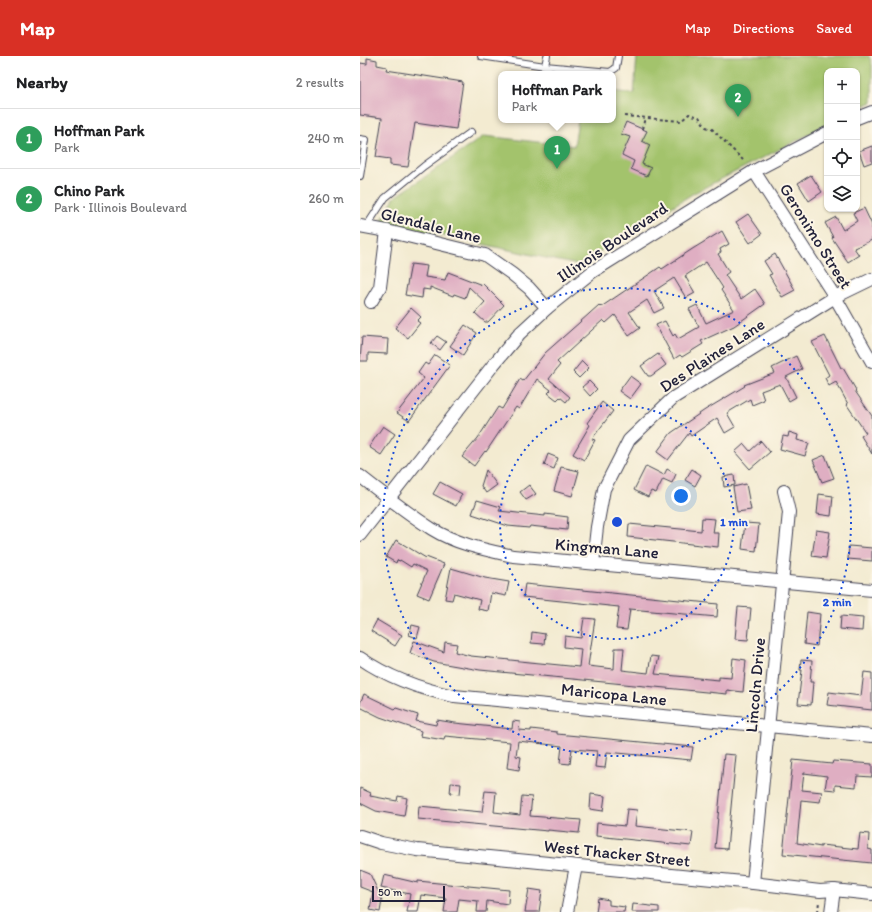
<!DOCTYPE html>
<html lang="en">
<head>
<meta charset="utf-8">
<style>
	:root { --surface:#fff; --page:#f6f6f6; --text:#202124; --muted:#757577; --line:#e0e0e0; --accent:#d93025 }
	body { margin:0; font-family:Itim,sans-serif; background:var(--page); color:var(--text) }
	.controls { position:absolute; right:12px; top:12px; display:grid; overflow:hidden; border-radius:8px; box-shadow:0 1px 3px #0004 }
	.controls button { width:36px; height:36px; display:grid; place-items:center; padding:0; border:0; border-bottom:1px solid var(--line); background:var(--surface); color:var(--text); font:20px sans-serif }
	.scale { position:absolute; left:12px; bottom:10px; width:73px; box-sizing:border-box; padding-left:4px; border:2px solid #22223b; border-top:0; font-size:11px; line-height:14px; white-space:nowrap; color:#22223b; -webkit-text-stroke:3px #fcf5e5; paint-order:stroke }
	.you { position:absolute; left:321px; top:440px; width:14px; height:14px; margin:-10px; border:3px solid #fff; border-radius:50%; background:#1a73e8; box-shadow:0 0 0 6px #1a73e833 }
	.badge { display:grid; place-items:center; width:26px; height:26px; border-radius:50%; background:var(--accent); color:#fff; font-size:13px; font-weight:700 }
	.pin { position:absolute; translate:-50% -33px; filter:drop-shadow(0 1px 2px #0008) }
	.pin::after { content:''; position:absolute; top:21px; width:14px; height:12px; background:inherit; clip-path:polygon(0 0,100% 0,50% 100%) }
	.popup { position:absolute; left:138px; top:15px; width:118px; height:52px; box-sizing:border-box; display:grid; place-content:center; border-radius:8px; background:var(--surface); filter:drop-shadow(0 1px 3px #0005); font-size:13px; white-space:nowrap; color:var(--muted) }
	.popup b { font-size:15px; color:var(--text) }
	.popup::after { content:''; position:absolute; left:50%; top:100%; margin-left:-8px; border:8px solid transparent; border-top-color:var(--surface) }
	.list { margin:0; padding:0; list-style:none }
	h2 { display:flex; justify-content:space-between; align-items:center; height:52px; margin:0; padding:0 16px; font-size:17px }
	h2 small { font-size:13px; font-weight:400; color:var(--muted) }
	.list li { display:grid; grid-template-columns:26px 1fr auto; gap:12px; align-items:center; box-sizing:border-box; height:60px; padding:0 16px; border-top:1px solid var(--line) }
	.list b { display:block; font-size:15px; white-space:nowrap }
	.list p { margin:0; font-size:13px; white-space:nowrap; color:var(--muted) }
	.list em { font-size:13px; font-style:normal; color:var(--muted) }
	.icon { flex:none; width:22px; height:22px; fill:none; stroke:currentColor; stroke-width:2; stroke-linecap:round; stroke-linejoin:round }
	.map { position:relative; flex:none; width:512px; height:856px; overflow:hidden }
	header { display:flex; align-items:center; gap:24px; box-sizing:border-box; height:56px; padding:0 20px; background:var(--accent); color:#fff }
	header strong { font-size:19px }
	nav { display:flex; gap:22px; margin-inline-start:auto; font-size:14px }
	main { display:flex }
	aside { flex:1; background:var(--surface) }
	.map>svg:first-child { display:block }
	.green { fill:#a3c36c; stroke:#627254 }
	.building { fill:#dfaec2 }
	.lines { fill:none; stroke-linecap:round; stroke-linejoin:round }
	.lane-casing { stroke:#414052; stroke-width:8 }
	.street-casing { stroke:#414052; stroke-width:14 }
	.path { stroke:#414052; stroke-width:2; stroke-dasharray:3 3; stroke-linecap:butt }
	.lane { stroke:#fff; stroke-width:6 }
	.street { stroke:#fff; stroke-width:12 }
	.ring { fill:none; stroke:#1d4ed8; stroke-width:2; stroke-dasharray:2 4 }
	.labels { text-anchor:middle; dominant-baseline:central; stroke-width:4; stroke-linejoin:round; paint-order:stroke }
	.street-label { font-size:17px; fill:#22223b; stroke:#fcf5e5 }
	.centre { fill:#1d4ed8; stroke:#fcf5e5; stroke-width:2 }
	.ring-label { font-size:12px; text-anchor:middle; font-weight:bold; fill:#1d4ed8; stroke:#fcf5e5; stroke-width:4; stroke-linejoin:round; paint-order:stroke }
</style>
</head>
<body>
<header>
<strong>Map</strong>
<nav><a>Map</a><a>Directions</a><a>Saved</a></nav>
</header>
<main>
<aside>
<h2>Nearby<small>2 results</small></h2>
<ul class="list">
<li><span class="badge" style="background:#2e9e5b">1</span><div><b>Hoffman Park</b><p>Park</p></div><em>240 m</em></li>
<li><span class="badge" style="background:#2e9e5b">2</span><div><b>Chino Park</b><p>Park · Illinois Boulevard</p></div><em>260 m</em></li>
</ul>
</aside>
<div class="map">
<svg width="512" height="856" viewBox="0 0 512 856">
	<rect width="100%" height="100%" fill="#fcf5e5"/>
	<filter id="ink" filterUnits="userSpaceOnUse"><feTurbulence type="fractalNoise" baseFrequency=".025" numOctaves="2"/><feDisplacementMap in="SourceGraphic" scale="8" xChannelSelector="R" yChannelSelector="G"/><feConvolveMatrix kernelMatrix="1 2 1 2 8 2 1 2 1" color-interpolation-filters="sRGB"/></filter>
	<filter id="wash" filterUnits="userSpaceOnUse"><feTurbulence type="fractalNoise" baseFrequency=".012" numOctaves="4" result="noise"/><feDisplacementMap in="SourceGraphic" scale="16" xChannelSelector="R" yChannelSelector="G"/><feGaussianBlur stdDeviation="0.9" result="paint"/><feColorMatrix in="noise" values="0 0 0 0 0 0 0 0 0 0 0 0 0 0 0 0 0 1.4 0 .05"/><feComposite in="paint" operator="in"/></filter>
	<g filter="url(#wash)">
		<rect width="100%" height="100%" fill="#f3ebd1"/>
		<!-- green -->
		<polygon class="green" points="277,0 509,0 512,9 512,46 497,53 497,15 467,15 467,69 334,137 218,209 21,166 34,142 124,80 214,90 218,64 253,64 253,35 274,38"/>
		<g id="blocks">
			<!-- building -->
			<g class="building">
				<polygon points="7,2 17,4 17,9 27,11 26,14 103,26 96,73 55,67 48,111 30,109 30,103 16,101 22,62 0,59 0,7 7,8"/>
				<polygon points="266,66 287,75 282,85 290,89 282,108 291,112 287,120 271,113 274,105 262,99 270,81 261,78"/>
				<polygon points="512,90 512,106 504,109 499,95"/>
				<polygon points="451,119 462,136 449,145 438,127"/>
				<polygon points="504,152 512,169 512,184 494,192 499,199 488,206 472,182 473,181 465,167 476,161 483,174 497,165 493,157"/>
				<polygon points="388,158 402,178 390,187 376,166"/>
				<polygon points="362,175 369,188 360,193 361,196 358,198 369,216 365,219 381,243 395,233 405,248 374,270 341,285 343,288 322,301 320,299 314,303 296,269 305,265 313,280 315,278 318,283 339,271 329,253 337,249 346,267 374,254 361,234 363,232 346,206 325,220 335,237 326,242 314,222 294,235 304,252 294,257 287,244 269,256 280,272 269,280 255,259 246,267 243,264 197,306 200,309 189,323 210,341 206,346 200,341 197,344 188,337 191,334 177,323 159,353 156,351 126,396 125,395 114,410 102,401 118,382 138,351 142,353 160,323 163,325 185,297 220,266 239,249 241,251 300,211 302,213 334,192"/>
				<polygon points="415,198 435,234 422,241 409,219 412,218 404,205"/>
				<polygon points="51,208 67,210 65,221 85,224 88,216 122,229 123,228 144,249 128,266 125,266 115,257 125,246 109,231 105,242 94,238 93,240 70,231 70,234 63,233 62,242 45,239"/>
				<polygon points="51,252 61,261 57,265 60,267 48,282 35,272"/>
				<polygon points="105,269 117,277 103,299 90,290"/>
				<polygon points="77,280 86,286 80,294 71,287"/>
				<polygon points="465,280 481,312 483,312 496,334 495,335 512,360 512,398 501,380 506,377 487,349 488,348 476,326 469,330 465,322 469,319 452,286"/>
				<polygon points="2,281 28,283 27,298 8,297 8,305 0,305"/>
				<polygon points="298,298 306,309 291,320 288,320 281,310"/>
				<polygon points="75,299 90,309 49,365 37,357 64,322 58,317 65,307 68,309"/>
				<polygon points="436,300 442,313 426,321 436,341 429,345 420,328 401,335 404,344 392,349 390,343 367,357 375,371 365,377 357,362 331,380 329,377 308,404 297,396 311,377 345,354 385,330 384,329 415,317 412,312"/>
				<polygon points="222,305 229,312 219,322 213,316"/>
				<polygon points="270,320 281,328 270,343 259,335"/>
				<polygon points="229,325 237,333 230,340 222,331"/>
				<polygon points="242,346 253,355 232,383 235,384 224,404 213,398 230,369 227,367"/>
				<polygon points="23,370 35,378 21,399 9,391"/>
				<polygon points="429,376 438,379 437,384 449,387 445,400 420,393 423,380 428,381"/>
				<polygon points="401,385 410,396 390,413 375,396 384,388 390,395"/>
				<polygon points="188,398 198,402 194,413 184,409"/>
				<polygon points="465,399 474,422 462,426 453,404"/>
				<polygon points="286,410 304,419 307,413 316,418 312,427 303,423 296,437 291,435 288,441 274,434"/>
				<polygon points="201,411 219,415 212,440 194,435"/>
				<polygon points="332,413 341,419 335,430 325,424"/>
				<polygon points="126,414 137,429 126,437 121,430"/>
				<polygon points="374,419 375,429 364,431 363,421"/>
				<polygon points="80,426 102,438 96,450 73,438"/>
				<polygon points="386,428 391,454 377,456 373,431"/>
				<polygon points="169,429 176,438 166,444 160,436"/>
				<polygon points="459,438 473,440 471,460 457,458"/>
				<polygon points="117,444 141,451 139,455 185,460 185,458 208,461 207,474 170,470 169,472 148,470 112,458"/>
				<polygon points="342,462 355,463 353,477 359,477 358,491 268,481 269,468 341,475"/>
				<polygon points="385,467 399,468 396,495 382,493"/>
				<polygon points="456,474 470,476 466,502 452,500"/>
				<polygon points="36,484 66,502 66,501 84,508 69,543 57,538 67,515 53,508 51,511 40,504 40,505 37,504 36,507 26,501"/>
				<polygon points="489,490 512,492 512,505 488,503"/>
				<polygon points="91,512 125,522 149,526 146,540 131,537 128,555 118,553 120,544 94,537 92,544 85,543"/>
				<polygon points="165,528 358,548 357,561 270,553 267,574 256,573 259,551 163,541"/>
				<polygon points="378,551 391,552 388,584 375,583"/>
				<polygon points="447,556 460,558 457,590 444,588"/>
				<polygon points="481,560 503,562 502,575 480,573"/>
				<polygon points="224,562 235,563 228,610 254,613 255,592 264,592 262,614 288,617 291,600 299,601 295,618 359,624 359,621 371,622 373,602 386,604 383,636 367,634 367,638 120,614 74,606 50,597 54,585 84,596 85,586 97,588 95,596 111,600 219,611 221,593 204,591 205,580 221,582"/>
				<polygon points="17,564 42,579 35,590 11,575"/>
				<polygon points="52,569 60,571 57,582 49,579"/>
				<polygon points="172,576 185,578 184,588 171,587"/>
				<polygon points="441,604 452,605 450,626 453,626 451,649 438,648 442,614 440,614"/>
				<polygon points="504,616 512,617 512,654 467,649 469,636 501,640"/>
				<polygon points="4,638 35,653 36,652 58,659 56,665 76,669 77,664 95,667 152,673 153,665 160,666 159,674 171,675 171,673 197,676 197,678 333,691 331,704 247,696 245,712 235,711 237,695 212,693 210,708 200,707 202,690 158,685 156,700 161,701 159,714 147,712 150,686 85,680 84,684 60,680 61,675 20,661 0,651 0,647"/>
				<polygon points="364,698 376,699 367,793 355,792"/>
				<polygon points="433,704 472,708 473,705 512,708 512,721 497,720 496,731 475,729 475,734 465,733 467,720 444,717 442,734 462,736 460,746 441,744 437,787 461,791 461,789 498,793 500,777 509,778 508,793 512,794 512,807 423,798"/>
				<polygon points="91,727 101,728 100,738 90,737"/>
				<polygon points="0,732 11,737 10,740 37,745 38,740 47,742 44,760 16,755 0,747"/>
				<polygon points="125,735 136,736 134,756 160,759 162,740 172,741 170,760 221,764 219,777 188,774 188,775 58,763 59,750 122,756"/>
				<polygon points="231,738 245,740 243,755 230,753"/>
				<polygon points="267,753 277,754 275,770 333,776 331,790 236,780 237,767 265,770"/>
				<polygon points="0,814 10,818 22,844 20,856 10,854 13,836 0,831"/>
				<polygon points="24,819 58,827 58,825 149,834 148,848 127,845 126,856 117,856 118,845 99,843 97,856 84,856 86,842 61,839 58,856 47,856 50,838 21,832"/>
				<polygon points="169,833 182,835 179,856 165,856"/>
				<polygon points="238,842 249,844 249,849 265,851 264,856 236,856"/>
				<polygon points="273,848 299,851 299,856 272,856"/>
			</g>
		</g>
	</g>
	<g filter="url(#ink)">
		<use href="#blocks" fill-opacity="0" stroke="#414052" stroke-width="1"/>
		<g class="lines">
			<defs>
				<g id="lane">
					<polyline points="121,0 185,10 250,16 256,12 258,0"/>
					<polyline points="185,10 187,0"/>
					<polyline points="0,83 6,84 0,120"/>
					<polyline points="6,171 25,142 64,110 111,76"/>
				</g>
				<g id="street">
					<polyline points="497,62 512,56"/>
					<polyline points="394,115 475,241 512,306"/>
					<polyline points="0,170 27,175 125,199 152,218 169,232 187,252"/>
					<polyline points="11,246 20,231 27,175"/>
					<path d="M0,420C23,438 47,457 72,473C96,488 126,494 153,500L512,534"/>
					<polyline points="0,479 134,308 160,277 187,252 232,216 394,115 467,77"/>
					<polyline points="233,507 237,471 244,433 269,384 313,342 475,241 512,223"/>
					<path d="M0,602C29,622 60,633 94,640L512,680"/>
					<polyline points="0,780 21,787 57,794 393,827 460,835 474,834 512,838"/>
					<polyline points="393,827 429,456 424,435"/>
					<polyline points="207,856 216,810"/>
					<polyline points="471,856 474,834"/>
				</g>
			</defs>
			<!-- lane casing -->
			<use href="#lane" class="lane-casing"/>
			<!-- street casing -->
			<use href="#street" class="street-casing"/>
			<!-- path -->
			<g class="path">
				<polyline points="264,60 321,65 329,58 339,61 346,71 352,73 383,104"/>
				<polyline points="282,73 285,62"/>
				<polyline points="458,856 459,845"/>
			</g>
			<!-- lane -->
			<use href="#lane" class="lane"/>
			<!-- street -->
			<use href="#street" class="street"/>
		</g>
	</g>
	<!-- distance rings -->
	<g class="ring">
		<circle cx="257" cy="466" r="117"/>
		<circle cx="257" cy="466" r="234"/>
	</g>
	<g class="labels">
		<!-- street labels -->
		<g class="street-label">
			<text transform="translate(71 169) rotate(14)">Glendale Lane</text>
			<text transform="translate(456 180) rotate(58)">Geronimo Street</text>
			<text transform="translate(252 186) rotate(-34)">Illinois Boulevard</text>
			<text transform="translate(352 299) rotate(-33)">Des Plaines Lane</text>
			<text transform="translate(247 492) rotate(5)">Kingman Lane</text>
			<text transform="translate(395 629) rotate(-85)">Lincoln Drive</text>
			<text transform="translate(254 638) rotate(6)">Maricopa Lane</text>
			<text transform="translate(257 797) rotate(6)">West Thacker Street</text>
		</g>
	</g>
	<circle cx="257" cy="466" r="6" class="centre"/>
	<g class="ring-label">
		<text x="374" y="470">1 min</text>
		<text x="477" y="550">2 min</text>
	</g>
</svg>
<div class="controls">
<button>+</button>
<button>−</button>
<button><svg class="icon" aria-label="locate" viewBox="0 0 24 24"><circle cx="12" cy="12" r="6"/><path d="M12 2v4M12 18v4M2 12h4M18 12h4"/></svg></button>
<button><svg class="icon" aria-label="layers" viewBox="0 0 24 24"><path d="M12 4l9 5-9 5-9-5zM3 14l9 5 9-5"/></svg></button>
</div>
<div class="scale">50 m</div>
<div class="you"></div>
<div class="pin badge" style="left:197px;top:113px;background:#2e9e5b">1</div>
<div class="popup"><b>Hoffman Park</b>Park</div>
<div class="pin badge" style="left:378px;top:61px;background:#2e9e5b">2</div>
</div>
</main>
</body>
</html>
